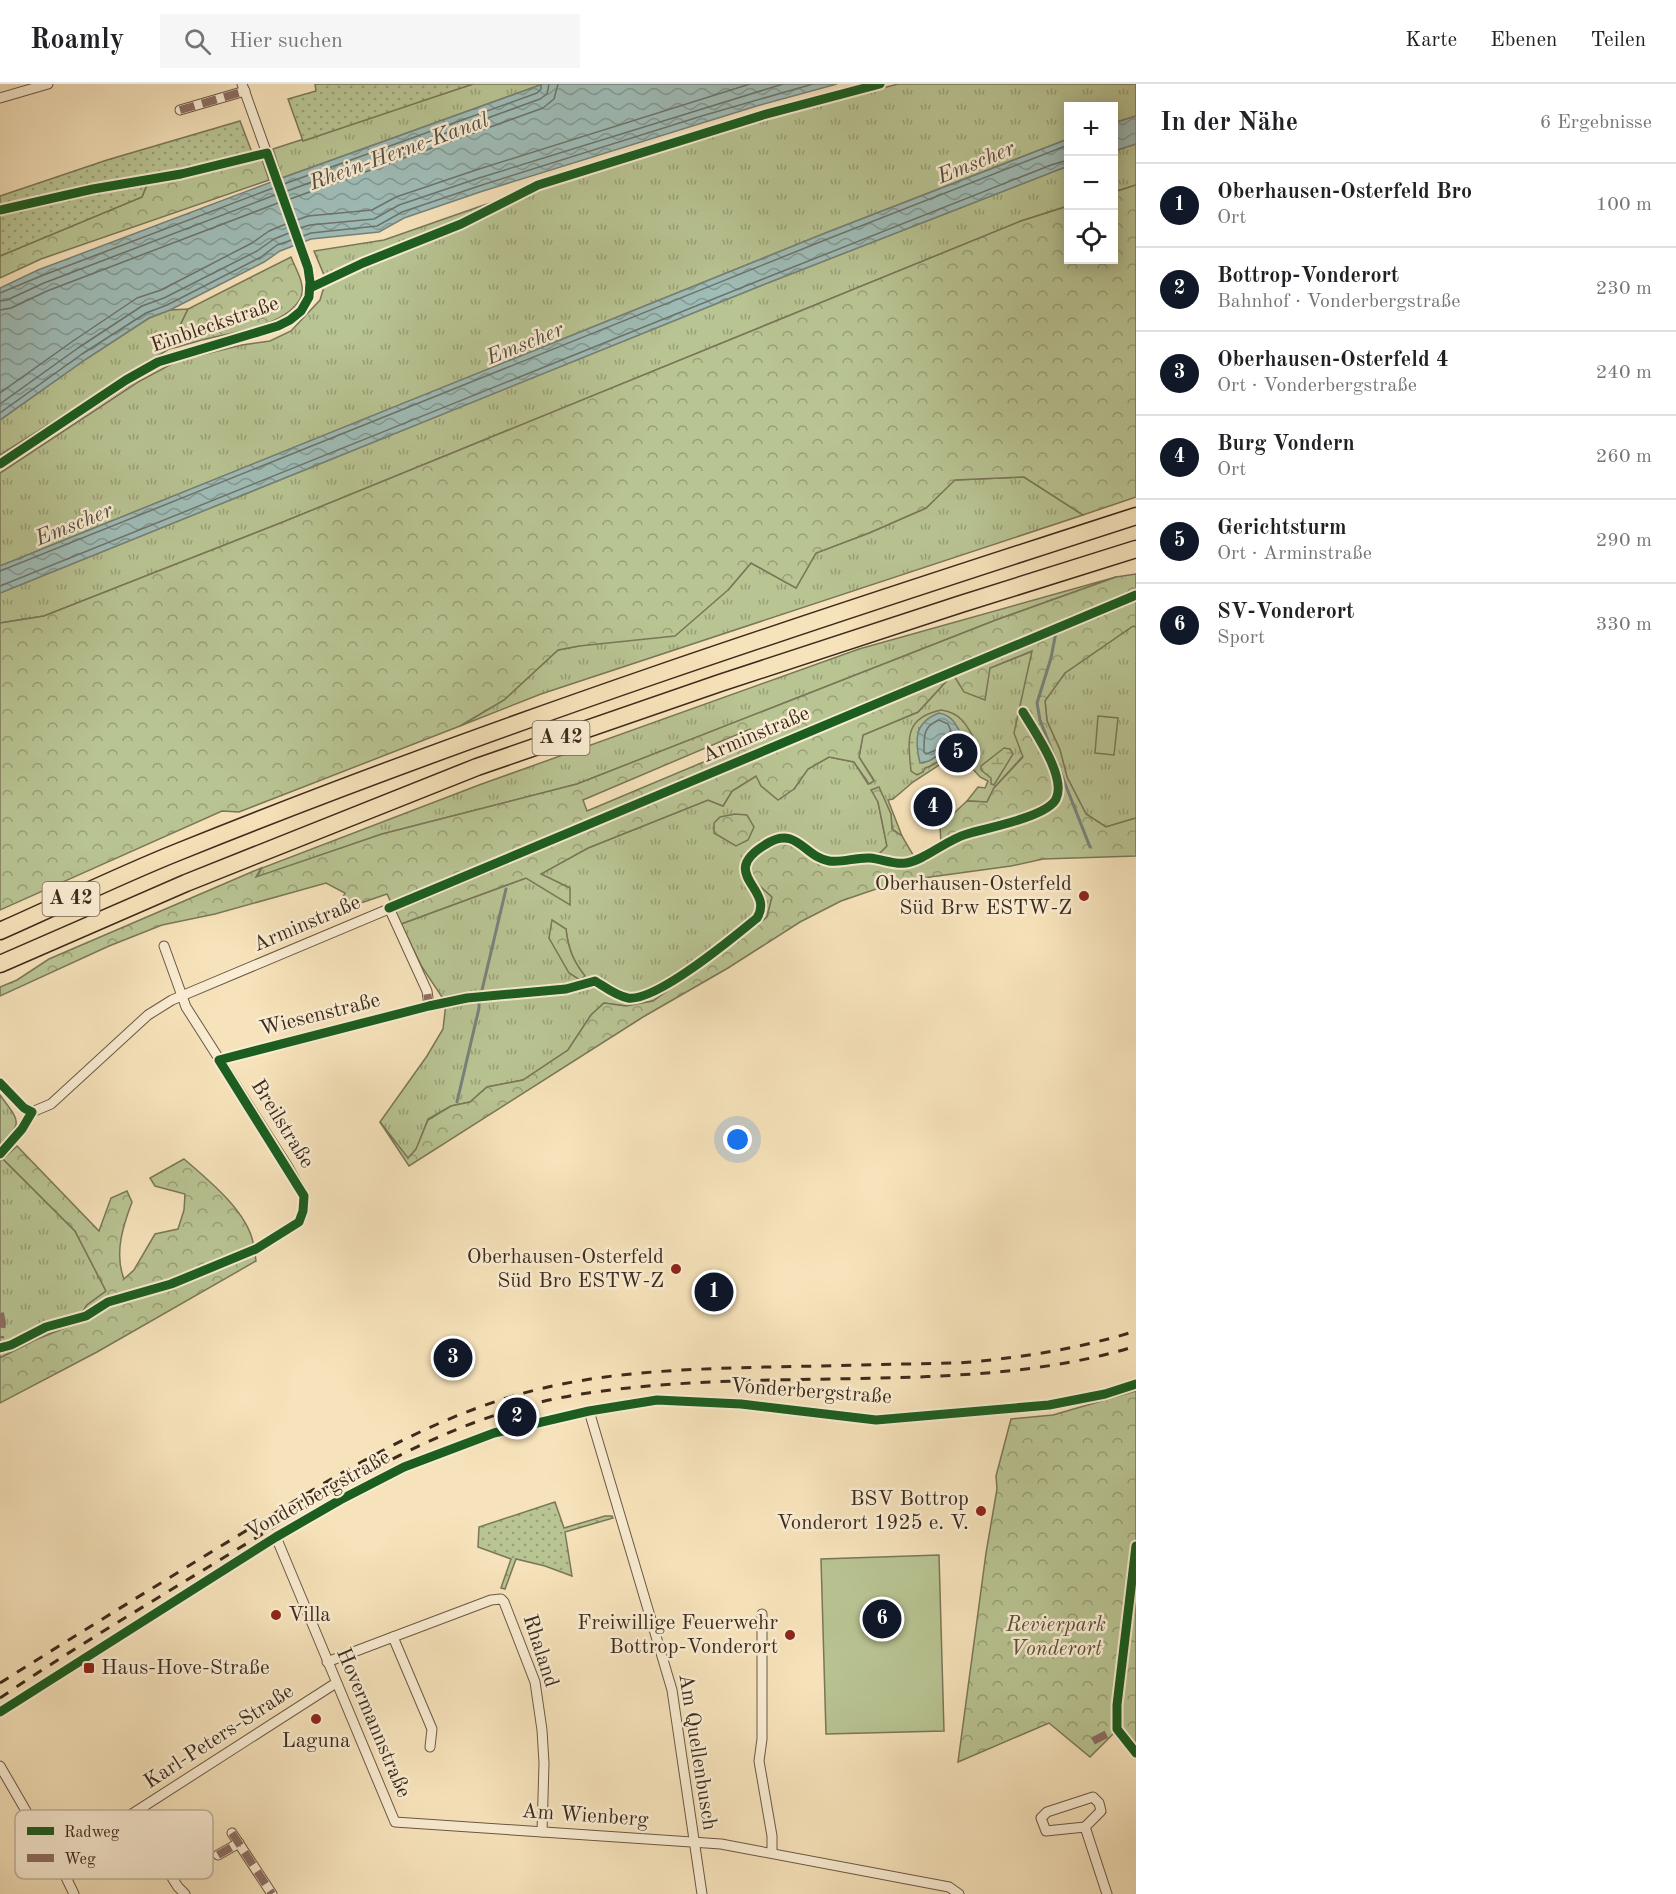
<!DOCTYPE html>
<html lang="de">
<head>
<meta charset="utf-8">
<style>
	:root { --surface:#fff; --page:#f6f6f6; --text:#202124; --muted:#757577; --line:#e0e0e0; --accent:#111827 }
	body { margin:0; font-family:"Old Standard TT",serif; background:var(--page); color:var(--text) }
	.controls { position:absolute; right:18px; top:18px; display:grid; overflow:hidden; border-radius:0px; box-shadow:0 3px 15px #0003 }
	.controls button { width:54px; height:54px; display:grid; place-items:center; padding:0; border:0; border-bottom:2px solid var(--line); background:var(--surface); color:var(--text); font:30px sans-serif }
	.you { position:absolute; left:738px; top:1056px; width:21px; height:21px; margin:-15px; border:4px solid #fff; border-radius:50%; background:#1a73e8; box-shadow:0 0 0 9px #1a73e833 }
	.badge { display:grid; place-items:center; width:39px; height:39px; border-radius:50%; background:var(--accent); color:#fff; font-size:20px; font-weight:700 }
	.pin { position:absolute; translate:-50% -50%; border:3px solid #fff; box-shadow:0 2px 6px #0006 }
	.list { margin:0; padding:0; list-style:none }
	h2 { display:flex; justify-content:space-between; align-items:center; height:78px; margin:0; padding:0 24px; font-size:26px }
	h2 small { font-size:20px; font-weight:400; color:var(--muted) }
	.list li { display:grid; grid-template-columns:39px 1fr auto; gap:18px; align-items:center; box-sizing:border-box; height:84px; padding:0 24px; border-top:2px solid var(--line) }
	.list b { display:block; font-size:22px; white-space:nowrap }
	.list p { margin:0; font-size:20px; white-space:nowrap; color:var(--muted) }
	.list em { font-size:20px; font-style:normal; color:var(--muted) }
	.icon { flex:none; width:33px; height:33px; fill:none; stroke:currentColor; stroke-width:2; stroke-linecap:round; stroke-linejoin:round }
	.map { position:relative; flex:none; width:1136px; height:1810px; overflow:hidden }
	header { display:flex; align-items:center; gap:36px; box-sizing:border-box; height:84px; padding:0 30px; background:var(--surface); border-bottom:2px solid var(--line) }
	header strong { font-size:28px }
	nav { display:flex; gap:33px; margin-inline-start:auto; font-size:21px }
	.search { width:420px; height:54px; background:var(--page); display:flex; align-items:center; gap:15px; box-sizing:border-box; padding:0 21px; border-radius:0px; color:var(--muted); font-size:22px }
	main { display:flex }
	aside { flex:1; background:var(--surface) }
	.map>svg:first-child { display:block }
	.grass { fill:url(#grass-tufts); stroke:#7a7758; stroke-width:1.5; fill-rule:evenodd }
	.forest { fill:url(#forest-crowns); stroke:#7a7758; stroke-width:1.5; fill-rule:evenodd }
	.wetland { fill:url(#wetland-marsh); stroke:#7a7758; stroke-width:1.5; fill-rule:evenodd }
	.park { fill:url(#park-dots); stroke:#7a7758; stroke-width:1.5 }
	.pitch { fill:#b9c493; stroke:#7a7758; stroke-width:1.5 }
	.water { fill:url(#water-waves); stroke:#77827a; stroke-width:1.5 }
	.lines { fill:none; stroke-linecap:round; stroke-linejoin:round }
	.shore { stroke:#6e746a; stroke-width:1.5 }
	.stream { stroke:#77827a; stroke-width:3 }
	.street-casing { stroke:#6b5844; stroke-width:11 }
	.highway-casing { stroke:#3c2a1d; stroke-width:19 }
	.street { stroke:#faedd3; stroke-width:9 }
	.highway { stroke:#f7e3bb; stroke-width:16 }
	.rail { stroke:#3c2a1d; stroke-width:3; stroke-dasharray:10 10; stroke-linecap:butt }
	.quiet { stroke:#8d6e63; stroke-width:8; stroke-dasharray:15 8; stroke-linecap:butt }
	.cycleway-casing { stroke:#faedd3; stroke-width:13 }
	.cycleway { stroke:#1b5e20; stroke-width:9 }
	.poi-dot { fill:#8f2418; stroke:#faedd3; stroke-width:2 }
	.labels { text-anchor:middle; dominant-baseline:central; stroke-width:5; stroke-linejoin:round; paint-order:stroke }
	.shield { fill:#faedd3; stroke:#756454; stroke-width:1.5 }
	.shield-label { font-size:20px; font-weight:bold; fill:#3c2a1d }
	.street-label { font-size:21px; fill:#3c2a1d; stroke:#faedd3 }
	.poi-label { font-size:21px; fill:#3c2a1d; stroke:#faedd3; text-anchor:end }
	.park-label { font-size:21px; font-style:italic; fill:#5b503a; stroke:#faedd3 }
	.water-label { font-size:22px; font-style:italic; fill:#554f44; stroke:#faedd3 }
	.key { fill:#faedd3; stroke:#c1b29c; stroke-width:1.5 }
	.key-label { font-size:16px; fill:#3c2a1d }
</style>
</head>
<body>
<header>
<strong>Roamly</strong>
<div class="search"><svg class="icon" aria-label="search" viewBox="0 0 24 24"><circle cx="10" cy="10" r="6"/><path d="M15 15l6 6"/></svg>Hier suchen</div>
<nav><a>Karte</a><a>Ebenen</a><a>Teilen</a></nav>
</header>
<main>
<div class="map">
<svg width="1136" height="1810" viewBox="0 0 1136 1810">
	<defs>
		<pattern id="grass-tufts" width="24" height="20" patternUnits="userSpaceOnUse" patternTransform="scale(1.5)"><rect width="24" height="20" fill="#b9c493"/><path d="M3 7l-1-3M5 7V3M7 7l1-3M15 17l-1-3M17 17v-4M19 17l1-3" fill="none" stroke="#989f77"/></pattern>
		<pattern id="forest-crowns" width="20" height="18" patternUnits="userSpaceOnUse" patternTransform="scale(1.5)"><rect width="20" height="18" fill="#b9c493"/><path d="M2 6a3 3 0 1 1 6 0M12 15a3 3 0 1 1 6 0" fill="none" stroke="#989f77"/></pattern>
		<pattern id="wetland-marsh" width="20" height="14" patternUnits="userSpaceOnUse" patternTransform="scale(1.5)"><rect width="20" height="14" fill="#b9c493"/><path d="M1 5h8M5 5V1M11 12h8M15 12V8" fill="none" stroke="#989f77"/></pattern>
		<pattern id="park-dots" width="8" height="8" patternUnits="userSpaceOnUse" patternTransform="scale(1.5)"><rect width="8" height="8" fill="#b9c493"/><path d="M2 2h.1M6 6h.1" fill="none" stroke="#989f77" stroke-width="1.8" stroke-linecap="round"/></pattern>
		<pattern id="water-waves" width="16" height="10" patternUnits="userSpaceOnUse" patternTransform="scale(1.5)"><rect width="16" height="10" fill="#9fbdb8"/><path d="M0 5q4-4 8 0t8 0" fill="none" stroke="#839a95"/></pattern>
	</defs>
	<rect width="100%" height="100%" fill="#f7e3bb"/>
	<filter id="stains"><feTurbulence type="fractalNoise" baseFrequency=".00333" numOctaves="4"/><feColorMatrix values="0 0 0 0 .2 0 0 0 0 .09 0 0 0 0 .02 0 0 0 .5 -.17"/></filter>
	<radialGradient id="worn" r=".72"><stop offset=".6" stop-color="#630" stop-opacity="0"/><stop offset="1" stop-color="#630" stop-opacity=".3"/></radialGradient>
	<!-- grass -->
	<g class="grass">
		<polygon points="473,0 543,0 282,94 273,65"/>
		<polygon points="898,0 1136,0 1136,32 1114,39 1114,22 1068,22 1068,55 828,148 0,482 0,389 138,298 177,277 242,261 270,257 291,247 320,216 323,206 324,191 314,167 384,156 484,121 764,35"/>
		<polygon points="1136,60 1136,101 1114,108 1114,67"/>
		<polygon points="1068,82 1068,122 1021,137 283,438 44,532 0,539 0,509 765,200"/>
		<polygon points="188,225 169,265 0,371 0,336 86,275 149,234 170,226"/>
		<polygon points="1024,393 1083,431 541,610 460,642 504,616 558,566 579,562 728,506 751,479 796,504 816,469 869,449 926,424 954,396"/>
		<polygon points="1116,493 996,536 577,700 382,750 256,794 262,784 479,701 859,565"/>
		<polygon points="1133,542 1136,543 1136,734 1106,743 1086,730 1067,693 1060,666 1047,637 1045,616 1065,589"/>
		<path d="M1033,567L1021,619L1023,672L994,704L987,718L967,717L978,703L985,704L988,697L980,693L961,672L963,667L961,663H955L952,666L953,672L913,698L893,715L888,716L902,752L892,745L891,730L878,718L887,762L873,777L856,779L844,771L819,781L808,771L751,794L772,813L767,833L729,863L653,917L626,922L604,919L591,931L568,966L523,996L487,1003L470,1018L451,1022L428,1035L416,1066L408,1075L380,1038L427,972L443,945L446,919L422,883L401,840L526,794L570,804L540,790L588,764L708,716L723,722L732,707L756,692L794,705L808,685L829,673L854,678L868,700L874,696L859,673L863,651L918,628L953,590L990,584ZM566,845C568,864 573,877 585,892L549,854Z"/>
		<path d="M0,1011C18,1036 25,1038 0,1062Z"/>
		<polygon points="3,1075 75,1147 106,1207 87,1221 75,1240 35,1256 0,1274 0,1077"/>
	</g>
	<!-- forest -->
	<g class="forest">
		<polygon points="260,69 269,96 41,175 0,194 0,172 142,113 150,93 194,85"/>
		<polygon points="1136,101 1136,413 1083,431 1024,393 955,396 926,424 869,449 816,469 796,504 751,479 728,506 675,552 579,562 558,566 504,616 460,642 239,728 222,727 0,826 0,539 44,532 283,438 1021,137 1068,122 1068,176 1114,176 1114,108"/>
		<path d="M291,173C295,184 306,200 301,213C288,241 236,248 210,254C196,257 183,262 169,265L188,225Z"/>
		<path d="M1136,490V543L1133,542L1065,589L1045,617L1047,637L1060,666L1067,693L1086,730L1106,743L1136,734V772L1043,775L1011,782L923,794L879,804L841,817L800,838L728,884L643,933L409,1082L380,1038L408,1074L416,1065L428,1036L451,1022L470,1018L487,1003L523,996L568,966L591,931L604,919L626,922L653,917L729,863L767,833L772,813L751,794L747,778L761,757L795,756L819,781L844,771L856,779L873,776L887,762L878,718L871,706L879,703L891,730L892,745L902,752L916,776L941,760L940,742L967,717L987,718L994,704L1023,673L1014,649L1032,567L990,584L985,616L964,608L953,590L918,628L863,651L859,673L874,697L869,700L854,678L829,673L808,685L794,705L778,716L761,702L756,692L732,707L723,722L708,716L588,764L541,790L570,804V821L526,794L401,840L387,810L335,828L345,809L326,799L215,830L162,841L109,862L0,912V903L17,896L49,875L261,784L256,793L382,750L577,700L996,536L1116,493ZM750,645L763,653L587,727L583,716Z"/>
		<polygon points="735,730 747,731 754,743 748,756 736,762 714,749 714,739 720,733"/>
		<path d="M552,836L566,845C568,864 573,877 585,892L580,896L569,889L549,854Z"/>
		<path d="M17,1062L99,1147L111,1114L127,1107L132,1118C123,1142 114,1169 124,1195L134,1186L155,1150L178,1145L184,1126L185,1110L155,1102L150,1094L184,1075C207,1095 246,1126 253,1158C255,1164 255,1171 256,1177L97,1268L0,1319V1274L35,1256L75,1240L87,1221L106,1207L75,1147L3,1075Z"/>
		<polygon points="1136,1307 1136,1674 1115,1648 1090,1673 1049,1639 958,1678 986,1469 997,1405 996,1392 1011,1335 1053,1331"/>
	</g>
	<!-- wetland -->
	<g class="wetland">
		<path d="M941,626C963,629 968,644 978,662L976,668L971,670L957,656L951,657C948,662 949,666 946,671C942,676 930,683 925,684L923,688L917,691L911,687C908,655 904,634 941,626ZM919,644L956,653C947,656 944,660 942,669L923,679L919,673Z"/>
		<polygon points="1004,664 1010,665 1013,670 994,701 991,700 991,694 981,686 981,682"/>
	</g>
	<!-- park -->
	<g class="park">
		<polygon points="315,0 473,0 303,57 288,15 316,7"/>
		<polygon points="240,37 253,71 194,85 150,93 142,113 0,172 0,112 107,76"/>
		<polygon points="555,1418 564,1444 605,1432 612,1432 613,1434 565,1448 572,1492 545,1482 516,1475 505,1505 501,1504 511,1475 478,1463 479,1443"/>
	</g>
	<!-- pitch -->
	<g class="pitch">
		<polygon points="1098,632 1118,634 1114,671 1095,669"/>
		<polygon points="939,1471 944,1647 826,1650 821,1475"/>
	</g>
	<!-- water -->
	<g class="water">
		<polygon points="543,0 837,0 760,21 483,107 404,134 379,148 311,155 280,167 264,178 170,226 149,234 86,275 0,336 0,204 38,186 282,94"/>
		<polygon points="1136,32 1136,60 1114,67 1114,39"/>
		<polygon points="1068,55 1068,82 765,200 0,509 0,482 828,148"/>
		<path d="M939,629C950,631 954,637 959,646L956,653C947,656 944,660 942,669L929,677L920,679C914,655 915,638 939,629Z"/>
	</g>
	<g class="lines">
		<!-- shore -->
		<g class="shore">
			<polyline points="284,100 537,9 541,5 541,0"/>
			<polyline points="287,107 540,15 547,10 549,0"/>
			<polyline points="290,115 543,24 554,15 558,0"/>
			<polyline points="297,136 308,132 372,126 396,113 476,86 750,0"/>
			<polyline points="300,144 310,141 374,135 399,121 479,94 783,0"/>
			<polyline points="303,152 311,149 377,142 402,128 482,101 705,31 813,0"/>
			<polyline points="0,209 41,192 273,104"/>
			<polyline points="0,217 7,216 44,199 275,111"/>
			<polyline points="0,226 11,224 47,207 278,119"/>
			<polyline points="0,309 73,257 137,214 161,206 252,159 269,147 286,140"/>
			<polyline points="0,320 78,264 142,222 164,214 257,167 274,155 289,149"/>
			<polyline points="0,329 82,270 146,229 167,221 261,173 277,161 292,156"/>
			<polyline points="0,487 830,154 1068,61"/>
			<polyline points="0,502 763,195 1051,81 1068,76"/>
			<path d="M939,636L948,640L951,647L940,657L936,666L926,670L924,668C924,652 923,642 939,636Z"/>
		</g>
		<!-- stream -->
		<g class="stream">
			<polyline points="1056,548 1051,574 1037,619 1040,636 1090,763"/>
			<polyline points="457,1018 479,924 479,912 482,906 506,805"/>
		</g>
		<defs>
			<g id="street">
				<polyline points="0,14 48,0"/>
				<polyline points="180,26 245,7"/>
				<path d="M0,380L147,284L169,274L278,242C305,229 314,213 308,184L242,0"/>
				<polyline points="164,862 186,923 288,1083 304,1112 303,1127"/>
				<polyline points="219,976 429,922 427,907 389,824"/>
				<polyline points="0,999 24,1024 32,1028"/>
				<polyline points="0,1070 22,1045 32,1028 51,1020 148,931 172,916 1136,511"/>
				<polyline points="589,1327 672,1606 702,1810"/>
				<polyline points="276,1453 395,1738 721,1760 949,1803 959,1810"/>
				<polyline points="762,1530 762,1655 759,1677 772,1752 772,1769"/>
				<polyline points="393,1553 491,1516 501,1515 504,1518 535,1598 542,1646 544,1679 542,1748"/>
				<polyline points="327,1578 393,1553 432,1645 430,1663"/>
				<polyline points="0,1628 276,1453 340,1416 404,1383 494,1349 589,1327 657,1316 741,1320 876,1336 1049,1321 1105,1310 1136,1300"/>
				<polyline points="0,1682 44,1758 57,1767 60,1781 74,1810"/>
				<polygon points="1093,1713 1099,1719 1101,1727 1085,1743 1046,1747 1041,1734 1047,1728"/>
				<polyline points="132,1730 178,1803 185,1810"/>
				<polyline points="1085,1743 1107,1810"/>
				<polyline points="232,1749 272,1810"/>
				<polyline points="57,1767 82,1762 336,1599"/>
				<polyline points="218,1771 239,1759"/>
			</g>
			<g id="highway">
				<path d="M0,847C59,821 118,792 178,768C492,641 814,536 1136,432"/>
				<polyline points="0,880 186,799 477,683 720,599 961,520 1136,465"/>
			</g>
		</defs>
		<!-- street casing -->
		<use href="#street" class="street-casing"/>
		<!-- highway casing -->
		<use href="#highway" class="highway-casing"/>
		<!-- street -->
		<use href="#street" class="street"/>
		<!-- highway -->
		<use href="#highway" class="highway"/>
		<!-- rail -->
		<g class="rail">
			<path d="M0,1599C81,1548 162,1498 244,1448C340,1389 436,1328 548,1303C619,1287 693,1285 766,1283C830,1282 894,1280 959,1279C1019,1274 1078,1265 1136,1247"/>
			<path d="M0,1614C72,1565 148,1520 223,1474C338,1404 452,1328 588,1309C697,1293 809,1297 918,1293C992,1290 1066,1284 1136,1262"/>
		</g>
		<!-- quiet -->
		<g class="quiet">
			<polyline points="180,26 245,7"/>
			<polyline points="426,922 429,922 427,907"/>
			<polyline points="0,1229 2,1239 0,1254"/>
			<polyline points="1093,1657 1117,1645"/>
			<polyline points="232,1749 272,1810"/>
			<polyline points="218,1771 239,1759"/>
		</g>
		<defs>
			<g id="cycleway">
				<polyline points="0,126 93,105 181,90 267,69 308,184 310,198 309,213 301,227 290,236 278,242 158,278 126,296 0,380"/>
				<polyline points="310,204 363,179 461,140 538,101 763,31 880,0"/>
				<polyline points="389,824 1136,511"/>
				<polyline points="0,999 24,1024 32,1028 22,1045 0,1070"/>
				<path d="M0,1264L11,1261L46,1243L86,1232L108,1218L171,1200L256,1165L299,1138L303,1127L304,1112L219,976L429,922L467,914L566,905L595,897C605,903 616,912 628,914C656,918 734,853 757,834C776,804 714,790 768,759C797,742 804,773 829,777C843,779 856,773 870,774C882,775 894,781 906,779C925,776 946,756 967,750C986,744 1047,733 1056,715C1067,693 1034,647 1023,628"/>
				<polyline points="1136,1462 1117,1621 1117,1645 1136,1669"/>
				<polyline points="0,1628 276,1453 340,1416 404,1383 494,1349 589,1327 657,1316 741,1320 876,1336 1049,1321 1105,1310 1136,1300"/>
			</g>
		</defs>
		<!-- cycleway casing -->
		<use href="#cycleway" class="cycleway-casing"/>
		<!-- cycleway -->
		<use href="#cycleway" class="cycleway"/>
	</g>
	<!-- markers -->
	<g class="poi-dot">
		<circle cx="1084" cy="812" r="6"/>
		<circle cx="676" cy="1185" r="6"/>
		<circle cx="981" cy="1427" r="6"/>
		<circle cx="276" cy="1531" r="6"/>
		<circle cx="790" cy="1551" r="6"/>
		<rect x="83" y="1578" width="12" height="12" rx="3"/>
		<circle cx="316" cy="1635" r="6"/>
	</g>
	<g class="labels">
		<!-- shield labels -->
		<g class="shield">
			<rect x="532.5" y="637" width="57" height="34" rx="4.5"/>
			<rect x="42.5" y="798" width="57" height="34" rx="4.5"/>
		</g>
		<g class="shield-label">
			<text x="561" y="654">A 42</text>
			<text x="71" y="815">A 42</text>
		</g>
		<!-- street labels -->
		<g class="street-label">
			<text transform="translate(215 241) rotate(-19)">Einbleckstraße</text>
			<text transform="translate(756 651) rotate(-23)">Arminstraße</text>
			<text transform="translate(307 840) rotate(-23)">Arminstraße</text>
			<text transform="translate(320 931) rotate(-14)">Wiesenstraße</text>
			<text transform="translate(282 1040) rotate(58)">Breilstraße</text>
			<text transform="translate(811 1308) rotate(4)">Vonderbergstraße</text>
			<text transform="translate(318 1411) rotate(-29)">Vonderbergstraße</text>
			<text transform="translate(540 1567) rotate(72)">Rhaland</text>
			<text transform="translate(373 1639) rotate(67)">Hovermannstraße</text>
			<text transform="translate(219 1653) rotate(-33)">Karl-Peters-Straße</text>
			<text transform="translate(697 1668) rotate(81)">Am Quellenbusch</text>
			<text transform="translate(585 1732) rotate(4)">Am Wienberg</text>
		</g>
		<!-- poi labels -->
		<g class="poi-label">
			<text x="1072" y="800">Oberhausen-Osterfeld<tspan x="1072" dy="24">Süd Brw ESTW-Z</tspan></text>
			<text x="664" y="1173">Oberhausen-Osterfeld<tspan x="664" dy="24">Süd Bro ESTW-Z</tspan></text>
			<text x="969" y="1415">BSV Bottrop<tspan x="969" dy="24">Vonderort 1925 e. V.</tspan></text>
			<text x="288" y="1531" text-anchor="start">Villa</text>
			<text x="778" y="1539">Freiwillige Feuerwehr<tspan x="778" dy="24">Bottrop-Vonderort</tspan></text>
			<text x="101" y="1584" text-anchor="start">Haus-Hove-Straße</text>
			<text x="316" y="1657" text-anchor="middle">Laguna</text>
		</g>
		<!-- park labels -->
		<g class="park-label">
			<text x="1056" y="1541">Revierpark<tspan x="1056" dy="24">Vonderort</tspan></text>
		</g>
		<!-- water labels -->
		<g class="water-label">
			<text transform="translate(399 68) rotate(-20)">Rhein-Herne-Kanal</text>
			<text transform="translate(976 79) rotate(-22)">Emscher</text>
			<text transform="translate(525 260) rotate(-22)">Emscher</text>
			<text transform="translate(74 441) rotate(-22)">Emscher</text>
		</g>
	</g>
	<!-- legend -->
	<rect x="15" y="1726" width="198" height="69" rx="9" class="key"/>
	<rect x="27" y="1743" width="27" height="8" fill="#1b5e20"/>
	<rect x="27" y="1770" width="27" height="8" fill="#8d6e63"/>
	<g class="key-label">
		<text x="64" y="1753">Radweg</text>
		<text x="64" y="1780">Weg</text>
	</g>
	<rect width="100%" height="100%" filter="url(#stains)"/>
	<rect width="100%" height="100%" fill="url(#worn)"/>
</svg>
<div class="controls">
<button>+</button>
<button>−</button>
<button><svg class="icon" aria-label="locate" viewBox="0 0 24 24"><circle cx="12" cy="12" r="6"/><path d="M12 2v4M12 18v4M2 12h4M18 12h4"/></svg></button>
</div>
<div class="you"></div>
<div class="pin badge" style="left:714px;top:1208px">1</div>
<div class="pin badge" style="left:517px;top:1333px">2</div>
<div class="pin badge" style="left:453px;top:1274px">3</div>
<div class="pin badge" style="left:933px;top:723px">4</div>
<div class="pin badge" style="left:958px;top:669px">5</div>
<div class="pin badge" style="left:882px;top:1535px">6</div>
</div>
<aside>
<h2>In der Nähe<small>6 Ergebnisse</small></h2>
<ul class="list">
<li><span class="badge">1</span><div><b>Oberhausen-Osterfeld Bro</b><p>Ort</p></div><em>100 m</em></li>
<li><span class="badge">2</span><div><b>Bottrop-Vonderort</b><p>Bahnhof · Vonderbergstraße</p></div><em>230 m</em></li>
<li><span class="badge">3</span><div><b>Oberhausen-Osterfeld 4</b><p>Ort · Vonderbergstraße</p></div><em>240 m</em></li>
<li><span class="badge">4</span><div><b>Burg Vondern</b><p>Ort</p></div><em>260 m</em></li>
<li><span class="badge">5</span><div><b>Gerichtsturm</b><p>Ort · Arminstraße</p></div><em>290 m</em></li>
<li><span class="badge">6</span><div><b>SV-Vonderort</b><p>Sport</p></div><em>330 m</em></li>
</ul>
</aside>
</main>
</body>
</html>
